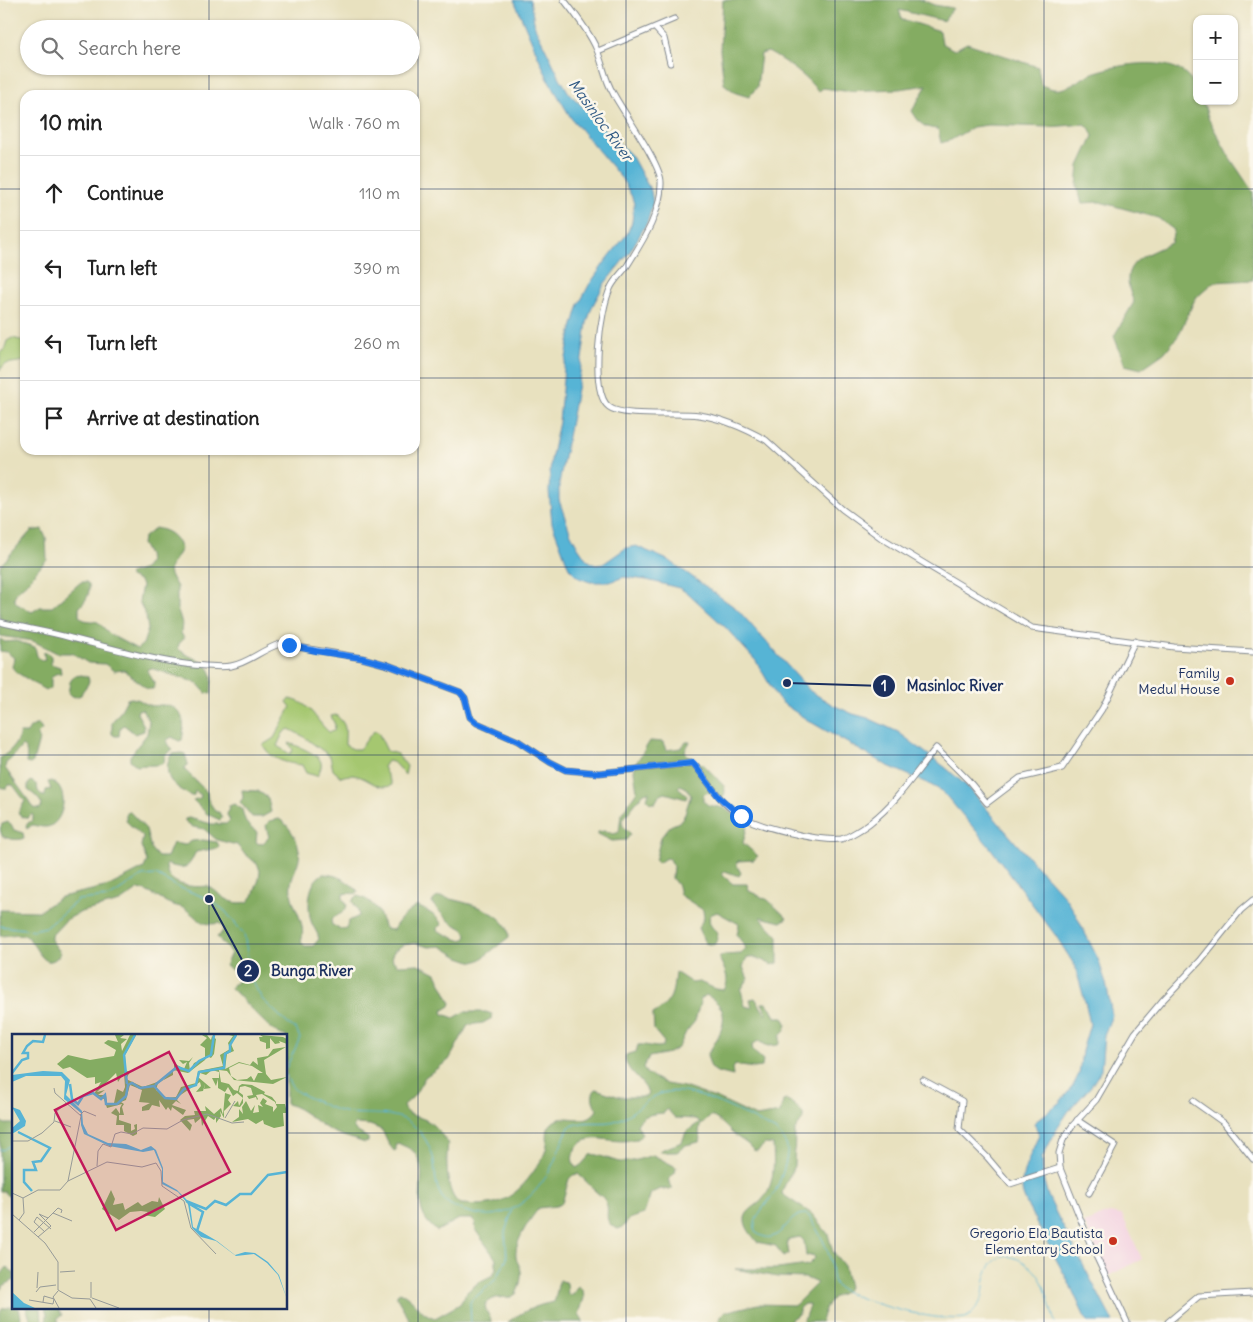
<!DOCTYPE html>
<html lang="en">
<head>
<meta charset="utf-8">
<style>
	:root { --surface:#fff; --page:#f6f6f6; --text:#222; --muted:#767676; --line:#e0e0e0 }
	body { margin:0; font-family:Delius,sans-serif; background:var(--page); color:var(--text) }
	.controls { position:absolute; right:15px; top:15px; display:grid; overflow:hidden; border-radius:10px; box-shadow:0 1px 4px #0004 }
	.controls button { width:45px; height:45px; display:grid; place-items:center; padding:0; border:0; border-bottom:1px solid var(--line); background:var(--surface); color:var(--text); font:25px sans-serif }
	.stop { position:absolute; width:15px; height:15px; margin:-11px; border:4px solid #1a73e8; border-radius:50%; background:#fff }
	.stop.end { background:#1a73e8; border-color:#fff; box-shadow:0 1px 5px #0008 }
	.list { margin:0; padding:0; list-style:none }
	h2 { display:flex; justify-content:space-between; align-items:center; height:65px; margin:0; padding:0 20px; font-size:21px }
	h2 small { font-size:16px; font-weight:400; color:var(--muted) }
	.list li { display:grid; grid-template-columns:32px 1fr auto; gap:15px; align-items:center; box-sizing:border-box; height:75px; padding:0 20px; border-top:1px solid var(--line) }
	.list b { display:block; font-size:19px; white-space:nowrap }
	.list em { font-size:16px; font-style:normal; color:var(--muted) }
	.icon { flex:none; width:28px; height:28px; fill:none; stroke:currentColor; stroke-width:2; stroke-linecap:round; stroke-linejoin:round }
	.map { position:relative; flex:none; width:1253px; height:1322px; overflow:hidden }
	.search { position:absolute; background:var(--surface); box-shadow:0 1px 4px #0004; left:20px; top:20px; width:400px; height:55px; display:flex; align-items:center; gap:12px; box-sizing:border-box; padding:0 18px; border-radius:28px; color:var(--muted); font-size:19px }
	.panel { position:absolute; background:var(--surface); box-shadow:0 1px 4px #0004; left:20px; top:90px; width:400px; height:365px; border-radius:15px }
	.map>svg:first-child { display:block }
	.built { fill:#f3cfe0 }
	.green { fill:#a5c770; stroke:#607b67 }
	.forest { fill:#84ac62; stroke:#506e60 }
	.water { fill:#57b4d5; stroke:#39729a }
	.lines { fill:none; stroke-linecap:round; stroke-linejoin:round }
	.stream { stroke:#57b4d5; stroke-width:1 }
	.minor-casing { stroke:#82888e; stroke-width:7 }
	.minor { stroke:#fff; stroke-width:5 }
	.route { stroke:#1a73e8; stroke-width:6 }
	.grid { fill:none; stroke:#1b2f5e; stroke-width:1; stroke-opacity:0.55 }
	.poi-dot { fill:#c8321e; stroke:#fbf7ec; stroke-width:2 }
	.labels { text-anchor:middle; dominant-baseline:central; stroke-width:5; stroke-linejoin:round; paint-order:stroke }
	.poi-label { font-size:14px; fill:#1b2f5e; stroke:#fbf7ec; text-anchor:end }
	.water-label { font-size:15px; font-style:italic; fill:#2d5782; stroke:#fbf7ec }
	.inset-river { fill:none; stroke:#57b4d5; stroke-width:2.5 }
	.inset-road { fill:none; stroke:#969a98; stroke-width:1 }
	.view { fill:#c2185b; fill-opacity:0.15; stroke:#c2185b; stroke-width:2.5 }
	.inset-edge { fill:none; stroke:#1b2f5e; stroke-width:2.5 }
	.leader { fill:none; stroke:#1b2f5e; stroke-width:2 }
	.callout-dot { fill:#1b2f5e; stroke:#fbf7ec; stroke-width:2 }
	.mark-label { font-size:15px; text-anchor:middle; font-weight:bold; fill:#fff }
	.callout-label { font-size:15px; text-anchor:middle; font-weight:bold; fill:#1b2f5e; stroke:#fbf7ec; stroke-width:5; stroke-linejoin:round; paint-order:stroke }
</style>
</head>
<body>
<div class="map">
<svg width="1253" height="1322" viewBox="0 0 1253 1322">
	<rect width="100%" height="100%" fill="#fbf7ec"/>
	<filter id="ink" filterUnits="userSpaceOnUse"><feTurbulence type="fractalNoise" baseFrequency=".02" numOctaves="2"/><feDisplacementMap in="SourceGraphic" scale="10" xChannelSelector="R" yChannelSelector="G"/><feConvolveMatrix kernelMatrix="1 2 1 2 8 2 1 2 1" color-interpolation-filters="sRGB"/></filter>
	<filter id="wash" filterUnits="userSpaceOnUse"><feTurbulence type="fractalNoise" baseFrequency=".0096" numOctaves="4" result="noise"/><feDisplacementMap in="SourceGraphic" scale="20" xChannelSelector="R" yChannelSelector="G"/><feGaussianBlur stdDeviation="1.12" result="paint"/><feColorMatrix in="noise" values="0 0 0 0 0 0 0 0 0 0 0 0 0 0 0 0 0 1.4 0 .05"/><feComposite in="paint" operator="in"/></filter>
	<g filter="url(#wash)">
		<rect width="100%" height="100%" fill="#e8e1bf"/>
		<!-- built -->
		<polygon class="built" points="1109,1213 1122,1215 1142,1259 1108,1276 1084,1223"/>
		<!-- green -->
		<g class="green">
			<polygon points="12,338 25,341 25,361 5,364 0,370 0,352 4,350 7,341"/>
			<path d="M289,699C311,702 314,719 329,732L334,731L335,725L331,716L336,715C348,726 345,729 345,745L353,749H359C365,743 368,737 374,731L378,732L387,751L397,754L407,766L405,775L393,762L387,761L383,767L392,785C374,794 365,768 341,777L333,770L330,756L301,735L289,729L283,733L277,746L290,754L293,750L289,743C296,745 317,754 320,760C323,765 320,771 317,776L306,773L302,765C286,763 271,760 263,745L274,738L291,707L287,702Z"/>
		</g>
		<!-- forest -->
		<g class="forest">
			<path d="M723,0H922L934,5L953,8L944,21L899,10L902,19L940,31L942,43L954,50L967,43L1038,67L1041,85C1049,88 1056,91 1064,88C1076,84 1086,74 1099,71C1130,62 1197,52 1197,101H1203L1209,120L1230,158L1253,192V280L1214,282L1195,299L1178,336L1164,353L1141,369L1125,365L1114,336L1134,302C1116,263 1141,257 1171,243L1174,230L1158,218L1100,202L1082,203L1077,186L1079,166L1093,136L1090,129L1085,124L1049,127L988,125L973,127L951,140L941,143L938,129C923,128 920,124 912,111L927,85L899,89L844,91L823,88L818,92C809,77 783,60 768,52L761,54L757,87L749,97L736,93L724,84L720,50Z"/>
			<path d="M155,528C168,530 177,536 181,549L169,569L170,575L177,587V609L182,623L181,633L184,638L179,644L178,648C187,659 210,659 212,677C212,682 211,688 211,694L206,693L197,683L151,668L147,670L155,684L153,689H147L124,670L114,671L105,664L88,663L72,653H57L33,641L0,636V566L31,531L42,529L46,538L47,560C40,566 35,572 30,579C24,587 16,589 14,599L17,604L32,612L40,607H52L81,582H86L89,584C90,596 86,600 79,608V616L84,620L98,622L111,635L137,649L143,644L148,629L146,617L139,601L142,585L139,581L130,577L129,574L144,569L149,563L148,555L142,544L143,538Z"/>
			<polygon points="0,639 5,642 16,641 35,647 37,656 41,660 45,659 43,653 47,652 51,656 51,664 60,667 61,673 55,674 51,678 51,688 45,690 16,672 12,667 14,658 7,652 0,651"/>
			<path d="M82,675L88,677L89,681C88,687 82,689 81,695L75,697L68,694L70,682L74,676Z"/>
			<path d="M131,698C142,699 142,703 149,705C153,707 158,705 161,705C183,705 186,722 182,740L179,741L172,737L167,740V744L173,749L165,755L164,763C156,767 146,764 137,766L130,760V756L147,734L149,721L142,709L138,710L137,713L144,726V731L135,734L124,725L120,729L119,736H115L112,734V722L120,712L127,699Z"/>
			<path d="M35,725H39L42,730L37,735L39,740L33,762L30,764L26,763C27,756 28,750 22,746L11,759L6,763L5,768L34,808L40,809L42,804L37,797L28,790V784L31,781L37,785L38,791L43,796H45L46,790L51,789L48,782L51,781C68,788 66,815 52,825C47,829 38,826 32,825L27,829L26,826L28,823L33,820V816L32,814L28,818H24L18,813L25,801L13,785H9L7,788H3L0,786V758C10,752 17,744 20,733H27L30,728Z"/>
			<path d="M650,741L663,742L666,750L681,748L686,742H690L685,750L687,756L704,765L724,786C726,791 725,797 720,800L708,792L703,795V801L708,805L724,808L746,824L747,827L743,843L758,856L754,860L738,861L736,864L741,873L739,876L725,871L722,873V875L733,884H747L749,891L768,900L787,918L781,922L760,917L778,936V963L772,965C764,961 754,955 746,959L743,967L748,979L741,990L745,1006L752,1008L750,999L755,998L766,1015L767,1014L762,1003H766L771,1008L775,1017H783L787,1025L784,1032L780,1036V1042L778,1045L768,1046L758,1041L752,1045L753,1051L763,1060L762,1067L754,1068L735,1065L732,1068L733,1076L717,1072L711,1068L707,1055C721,1034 736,1010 706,995L701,999L695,1021L686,1032L679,1047L669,1053L649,1057L643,1067L646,1073L666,1084L684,1087L718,1099L756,1117L780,1113L783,1101L786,1100L795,1105L803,1114V1119L795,1130L794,1166L783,1189L782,1194L812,1214L828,1234L833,1252L844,1266L849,1287C844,1293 843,1293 836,1296C827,1300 823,1313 821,1322H803L809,1306V1304H804L799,1308V1314L792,1318L790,1322H718L724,1312L758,1304L795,1305L817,1283L806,1278L778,1277L735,1269H778L808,1265L815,1258L813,1255L806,1256L804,1241L800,1237L789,1239L787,1242L789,1254L783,1257L776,1246L757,1242C752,1235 744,1227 745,1218C746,1211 756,1206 761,1201C775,1186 774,1163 773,1145L765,1144L757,1151L753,1150C746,1141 738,1139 731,1132C724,1125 720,1120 711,1116L700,1126L699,1133L701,1139L699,1142L686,1145L677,1152H661L659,1151L661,1150L682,1142L686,1132L700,1122L696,1119L675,1118L667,1109L664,1113C653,1114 642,1114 637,1125L642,1134L638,1139C633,1139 628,1141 623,1141C605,1141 586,1132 575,1150C571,1157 572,1162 576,1168L581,1165L591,1154C601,1155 610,1160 620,1162C630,1163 643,1158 653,1155L676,1167L675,1173L668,1180L672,1187V1189H660L651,1193L644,1214L629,1219L623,1227L618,1229C599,1221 613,1211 604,1199C602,1196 598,1194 595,1191C590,1185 585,1180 578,1174L573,1175L569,1179L562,1203L556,1206L539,1208C530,1219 514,1242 516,1257C516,1262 521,1266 521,1271C522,1279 519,1288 516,1294L511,1297L495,1298L486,1303C483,1311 491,1315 491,1322H411L397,1298V1294L400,1292C414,1297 419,1314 435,1318L460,1304L467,1292L479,1282L493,1275L496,1269V1259L476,1231L475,1221L472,1219H459L437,1231C404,1206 433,1178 415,1153C411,1148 403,1146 398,1143L396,1144V1150L394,1151L388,1143L382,1130L370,1125L356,1124L353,1126L356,1131L368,1138V1142L365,1143C354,1139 341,1136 331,1131C315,1123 304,1108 286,1104V1036C273,1036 243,999 231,988L232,985L237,982L238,978L234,971L225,966L231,953L217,937L223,931V927L219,923C200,927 198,917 185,909C182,907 177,906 173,905C161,901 150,891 139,889L120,902L81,912L66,920L51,936V940L61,953C43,978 35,938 24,935C18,933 7,936 0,936V910L39,911L61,897L109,886L144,868L147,861L141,846L143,837L126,821V813L129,811L146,829L151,849L158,857H167L173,843L185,845L192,841L203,840L217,842L219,846L218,848L196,852C193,856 193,859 190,863C185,871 173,866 166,864C165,886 192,888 208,886C223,895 228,906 248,902L253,896L259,879L260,871L258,865L242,851L237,845L217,840L204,829L193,827L185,821V819L189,818L212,824H226L230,820L227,815L229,806L234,804L242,809C245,821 246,826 257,832L256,842L259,844L263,843L269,837L266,826L269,821L279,819C290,825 302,846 299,859C296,871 289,879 291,893C294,910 307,924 301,942L305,946H313L319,939C318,932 313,928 311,921C307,907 308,881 323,874C337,874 348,881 358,891V893C353,895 349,892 343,894V898L347,905C345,915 336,914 331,920L332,925L341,929L346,928L349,921L359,916L358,910L352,901L357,896C368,898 378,907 381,918C383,923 383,925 386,929L393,930C399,919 406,913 417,906C427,911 437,915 442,925L437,928V930L454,938L459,940L465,939L467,936C465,927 459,928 452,923C448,920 434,907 432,903C434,898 437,897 442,897C462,902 509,910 509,937L480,960L474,962L459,957L441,946L429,947L415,943L403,945L395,950L392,955L393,961L398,965L418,964L436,973L451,1003L450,1006L442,1011L443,1014L454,1018L464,1012H486L492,1014V1018L483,1023L468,1025L449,1060L425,1077L414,1096L403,1106C405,1116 418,1116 426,1120C435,1125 441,1134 448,1143C446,1158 445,1197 461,1204C470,1204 480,1206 488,1204C509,1202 525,1185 536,1168C541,1161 546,1153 547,1144C548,1136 545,1129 552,1123C567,1110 584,1129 597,1110C594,1103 589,1096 596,1089L620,1097H646L648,1093C643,1079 623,1071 626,1055L636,1052L638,1045C648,1044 656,1049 663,1046L664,1042L654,1030L653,1014C673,1002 673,993 675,972L692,983L699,982L716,989L724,990C731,979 724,969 719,958L724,955L741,954L746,948L737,935L739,924L717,912L710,915C708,923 711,927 717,932V942L713,945L705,943L698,928L704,918L703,910L680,895L678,886L672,878L673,866L670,859L666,858L658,863L655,861L661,837L670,826L679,822L684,816L691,795L685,787L680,785L678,787L687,795L686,799L665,793L659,796L655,803H651L647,799L649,792L644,793L622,820L623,826L631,834L626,840L612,841L598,834V832L604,831L614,834L619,832L621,814L637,791L634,771L636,763Z"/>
			<path d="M181,753L185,754L188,764L184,769L207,792L208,800L216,812H219L222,818L220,820L207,814L193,800L200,798L201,795L195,791L194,795L191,796C184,792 176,787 171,781C166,774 166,761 172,754Z"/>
			<polygon points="242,790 258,791 268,798 271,812 262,817 252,817 240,802 243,798"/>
			<path d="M8,822L11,824L14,830L23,833L24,838C18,841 8,839 2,836L0,829L2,824Z"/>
			<path d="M0,1121L5,1124H14V1196C8,1196 6,1196 4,1191H0Z"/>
			<polygon points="7,1267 14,1273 14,1280 3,1286 0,1290 0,1276"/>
			<path d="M560,1280L567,1283L568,1295L573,1294L578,1286L583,1290L584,1298L579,1314L584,1322H508C523,1311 537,1305 554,1302C557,1296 557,1284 560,1280Z"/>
			<polygon points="14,1306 14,1308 19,1308 21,1317 19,1322 0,1322 0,1313 2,1309"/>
			<polygon points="26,1308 41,1308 42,1322 32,1322"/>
			<polygon points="45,1308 57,1308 62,1315 57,1319 60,1322 46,1322 47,1314"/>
		</g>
		<!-- water -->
		<path class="water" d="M514,0H530L535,27L560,78L569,93L631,155L651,191L653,203L647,223L629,253L605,283L592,307L587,323L580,373L559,484V500L570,532L578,547L587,560L596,565L603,564L626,548L636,546L670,561L737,609L810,691L833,705L853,714L868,718L898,732L946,768L969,788L1015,842L1065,897L1074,911L1098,959L1106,983L1112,1015L1104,1035L1101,1070L1092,1085L1068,1112L1057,1129L1042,1158L1043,1178L1048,1196L1056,1213L1113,1322H1087L1070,1285L1028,1207C1026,1201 1022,1195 1022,1188C1021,1170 1033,1151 1039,1134L1034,1123L1060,1102L1073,1086L1079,1074L1082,1051L1090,1024L1086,1005L1075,966L1056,936L989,846L942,791L929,784L886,765L809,721L785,705L778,699L756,661L726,628L689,594L679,588L647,580L624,577L610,582H590L579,578L569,568L552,523L549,491L551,460L559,422L564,368L571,332L579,304L589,285L605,262L627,234L632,222L634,204L632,197L622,179L571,118L548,79Z"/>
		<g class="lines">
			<!-- stream -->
			<g class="stream">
				<polyline points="0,926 33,930 46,927 78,900 110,897 142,876 156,875 178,887 209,899 225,911 244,934 252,981 262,999 288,1024 296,1029 300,1038 286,1068"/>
				<path d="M286,1075C291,1090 298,1093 312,1099C322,1104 333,1110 344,1112C364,1116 385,1111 404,1119C418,1126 429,1142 433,1157C436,1171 434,1185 442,1197C449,1207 462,1210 472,1213C506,1222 532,1200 549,1172C557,1157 562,1141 569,1127C587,1118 602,1126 618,1120C633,1114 643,1102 657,1095C688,1080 748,1117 776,1131C780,1136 785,1141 787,1147C789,1158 779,1186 773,1195C765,1206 752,1218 755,1232C781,1251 785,1213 806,1214L809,1216C817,1230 829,1248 831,1264C832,1272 831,1281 837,1287C863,1303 935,1322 965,1318C974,1314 980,1304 983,1295C984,1290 984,1284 985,1279C989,1263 1000,1251 1018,1259C1047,1273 1045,1294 1055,1322"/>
				<polyline points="0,1149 3,1150 14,1142"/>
				<polyline points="471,1322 470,1302 495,1280 507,1259 505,1232 512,1211"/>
			</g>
		</g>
	</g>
	<g filter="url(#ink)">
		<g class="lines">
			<defs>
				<g id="minor">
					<path d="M564,0C576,15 590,33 597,50C603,65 605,80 613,93C623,112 661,164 661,182C662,212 642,242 627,266C622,273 615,279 611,287C600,308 589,392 609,407C623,418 679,412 699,415C722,418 746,429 766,440L842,509L880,537L1032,628L1174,647L1253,652"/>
					<polyline points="655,28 664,38 670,63"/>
					<polyline points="598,51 674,19"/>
					<path d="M0,622C23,628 47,631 71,638C111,648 151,660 193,665C205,666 219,668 231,666C249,663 262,649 280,644L362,658L388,665L460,692L465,698L470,717L477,723L518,741L550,762L566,770L599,773L693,763C708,780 720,804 741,816C759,827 820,842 841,839C847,838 865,827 871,822C897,802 915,773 936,748L968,780L987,803L1020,778L1062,768L1102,709L1135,641"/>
					<polyline points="923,1080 962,1101 959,1129 987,1157 1010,1184 1060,1168"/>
					<polyline points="1193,1101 1224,1123 1253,1159"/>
					<polyline points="1077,1120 1115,1145 1089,1193"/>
					<polyline points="1127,1322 1090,1243 1060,1168 1059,1153 1063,1140 1073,1125 1096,1100 1135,1033 1162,1001 1200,961 1241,910 1253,900"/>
					<polyline points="1168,1322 1199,1296 1253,1293"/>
				</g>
			</defs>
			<!-- minor casing -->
			<use href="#minor" class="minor-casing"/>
			<!-- minor -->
			<use href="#minor" class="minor"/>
		</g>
	</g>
	<g class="lines" filter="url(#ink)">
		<!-- route -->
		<polyline class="route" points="289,645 316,651 362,658 388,665 460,692 465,698 470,717 477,723 518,741 550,762 566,770 599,773 693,763 719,797 741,816"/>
	</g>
	<!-- grid -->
	<path class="grid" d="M209,0V29M418,0V1322M626,0V1322M835,0V1322M1044,0V1322M209,66V95M0,189H25M415,189H1253M0,378H25M415,378H1253M209,450V1036M0,567H1253M0,755H1253M0,944H1253M0,1133H14M286,1133H1253M209,1308V1322"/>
	<!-- markers -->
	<g class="poi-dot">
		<circle cx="1230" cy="681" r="5"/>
		<circle cx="1113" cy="1241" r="5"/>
	</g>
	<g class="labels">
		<!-- poi labels -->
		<g class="poi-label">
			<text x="1220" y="673">Family<tspan x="1220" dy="16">Medul House</tspan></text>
			<text x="1103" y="1233">Gregorio Ela Bautista<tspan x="1103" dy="16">Elementary School</tspan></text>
		</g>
		<!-- water labels -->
		<g class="water-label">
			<text transform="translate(601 120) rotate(54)">Masinloc River</text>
		</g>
	</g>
	<!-- overview -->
	<g transform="translate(12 1034)">
		<rect width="275" height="275" fill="#e8e1bf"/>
		<path d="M103,1H112L108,4L115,5L109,10L110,17L118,1H124L113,21L114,37L122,38H118L114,45L131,53L151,46L162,35V29L172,35L175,28L171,30L167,26L177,27L181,23L177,29L178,37L182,29L193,24V14L188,11L195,4L190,1H195L199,6L200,2L204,5L202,20L199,24L195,22L193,26L176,39L161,36V41L146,49L144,56L155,64L164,63L169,53L184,49L186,37L211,32L208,21L218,15L216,9L221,2L217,1H225L219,10L222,17L215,20L213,35L227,28L238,31L241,27L246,31L245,24L256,22L261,15L274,13L252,26L254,40L259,46L275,43L261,50L222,46L215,37L207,36L209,48L217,50L222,56L226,57L227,52L230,50L240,51L253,58L252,60L260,63L264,68V70H273L275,79H271L272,92L262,94L252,90L251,86L244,90L236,85L220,88L227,83V75L231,80L230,73L234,67L239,77L243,71L241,79L247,78L246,71L251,73L248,69L251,64L255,67L253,70L261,73V78L265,73L263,68L250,60L244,61L246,65L245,66L244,63L237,65L235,62L241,61L239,54L233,52L228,53L227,58L231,61V69L228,73L221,72L226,67L227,72L231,64L225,59L221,62L216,53L213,58L206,54V45L204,52L200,44H207V38L200,36L194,41L188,39L186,43L199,54L192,55L193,50L191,57L184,58L189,52L188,48L167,62L165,66L169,70L164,67L160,71L174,76L171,81L160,73L159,77L156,73L154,76L147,66L148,73L140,71L137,76L130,77V73L138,69L127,68L130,56L118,51L114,66L109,68L112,70L110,73L112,81H107V86L119,90V97L123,95L122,91L125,90V100L121,102L112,97V91H104L105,82L99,79L104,74L108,80V74L110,70L95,74L92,65L82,60L89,48L83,50V43L75,44L58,33L51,35L45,30L56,21L78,26L102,22L104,16L92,9L96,6L106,8ZM227,29L240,32L251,39H246L242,47L239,42L235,45L225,46L219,42L217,34ZM104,39L106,48L112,39L113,53L111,58L105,55L102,69H95L94,61H86L93,56L85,58ZM248,1L271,3L275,5V10L267,7L268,9L263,10L258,4V14L254,15V9L248,7L247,3H251ZM213,59L219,61L216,66L219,70L212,77V84L208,77L209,82L204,89V83L202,86L196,82L190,92L189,84L183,89L182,85L175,86L180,91L178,97L168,86L173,82L183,81L182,77H194L193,72L202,80L209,74L211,81ZM99,156L103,165L101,171L111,169L113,176L126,168L130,172L140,167L146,168L147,163L153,175L143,183L131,181L136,178L129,177L118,178L107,186L90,175Z" fill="#84ac62" fill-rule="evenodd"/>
		<path d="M31,37L50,38L58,46L54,61L70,77L71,90L76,100L96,109L114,110L129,116L139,112L144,116L151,134V148L165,156L174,165L178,171L181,193L205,207L223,221L233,218L243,219L256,228L267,241L275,265L266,241L255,229L242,220L224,222L204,207L189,203L180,194L176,170L166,158L150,150V135L142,116L131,118L97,112L72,100L69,91V79L52,65L53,47L49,42H14L0,48V41ZM0,73L8,76L14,87L13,92L0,100V94L8,87ZM0,258L12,269L23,274H0Z" fill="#57b4d5"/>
		<path class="inset-river" d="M0,39L10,26L16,24V19H11L15,12L21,7L31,8L33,1M58,50L60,65L66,70L71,62L81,59L89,65L93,61L94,70H105L114,62L116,51L120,49L128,54L142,52L153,64L164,65L172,55L184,51L187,38L212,34L213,20L218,17V11L224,1M115,50L112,21L123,1M143,51L165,33L177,37L187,27L199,21L202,1M6,98L38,114L29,127L21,128L24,136H12V148L20,157M174,167L194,175L203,167L214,171L228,160H239L256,141L275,138M176,169L191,178L185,197"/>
		<path class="inset-road" d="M68,81L72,77L84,82M213,84L223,67M43,87L59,93M0,107H16L30,99L42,88L43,79L54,69M85,132L86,117L91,110L99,113L103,100L109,98L120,100L131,94L155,95L171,86L195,80L220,89L232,88M56,147L95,128L130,133L144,129L149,137L150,152L172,167L179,194L204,220M0,159L11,164L26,156H48L56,147L69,82L43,59L42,54M41,179L60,187M0,180L33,209L46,228V256L60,264L78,265L84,274M7,186L12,179L11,164M22,198L46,174L50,176L49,179M33,198L22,188L25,183L39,195M26,203L39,192L27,180L36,184M48,238L63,237M25,254L26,238M46,257L41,263L47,274M24,258L28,253L44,251M79,264V248M80,264L107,274M17,266L41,270L42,265L32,262L31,268"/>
		<path class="view" d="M157,18L218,138L104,196L43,76Z"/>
		<rect width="275" height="275" class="inset-edge"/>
	</g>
	<!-- callouts -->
	<path class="leader" d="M787 683L884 686M209 899L248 971"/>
	<g class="callout-dot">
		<circle cx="787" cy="683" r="5"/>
		<circle cx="209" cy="899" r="5"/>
		<circle cx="884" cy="686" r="12"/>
		<circle cx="248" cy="971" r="12"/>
	</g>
	<g class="mark-label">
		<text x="884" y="691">1</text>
		<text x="248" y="976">2</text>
	</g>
	<g class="callout-label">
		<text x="955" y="691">Masinloc River</text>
		<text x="312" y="976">Bunga River</text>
	</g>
</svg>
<div class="controls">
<button>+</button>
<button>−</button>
</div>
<div class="stop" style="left:741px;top:816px"></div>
<div class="stop end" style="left:289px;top:645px"></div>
<div class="search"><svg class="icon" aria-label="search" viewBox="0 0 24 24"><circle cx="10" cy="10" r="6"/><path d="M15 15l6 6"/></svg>Search here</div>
<section class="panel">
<h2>10 min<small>Walk · 760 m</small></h2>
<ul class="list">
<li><svg class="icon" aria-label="ahead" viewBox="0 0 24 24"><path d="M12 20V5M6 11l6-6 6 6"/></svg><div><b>Continue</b></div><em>110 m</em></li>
<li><svg class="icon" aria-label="left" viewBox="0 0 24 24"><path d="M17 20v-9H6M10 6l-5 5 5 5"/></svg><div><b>Turn left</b></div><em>390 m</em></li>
<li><svg class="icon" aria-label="left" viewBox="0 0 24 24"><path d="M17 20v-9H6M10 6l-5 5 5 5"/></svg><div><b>Turn left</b></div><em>260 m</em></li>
<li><svg class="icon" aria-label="arrive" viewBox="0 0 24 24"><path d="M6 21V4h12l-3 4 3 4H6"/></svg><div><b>Arrive at destination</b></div></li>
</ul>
</section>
</div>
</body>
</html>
